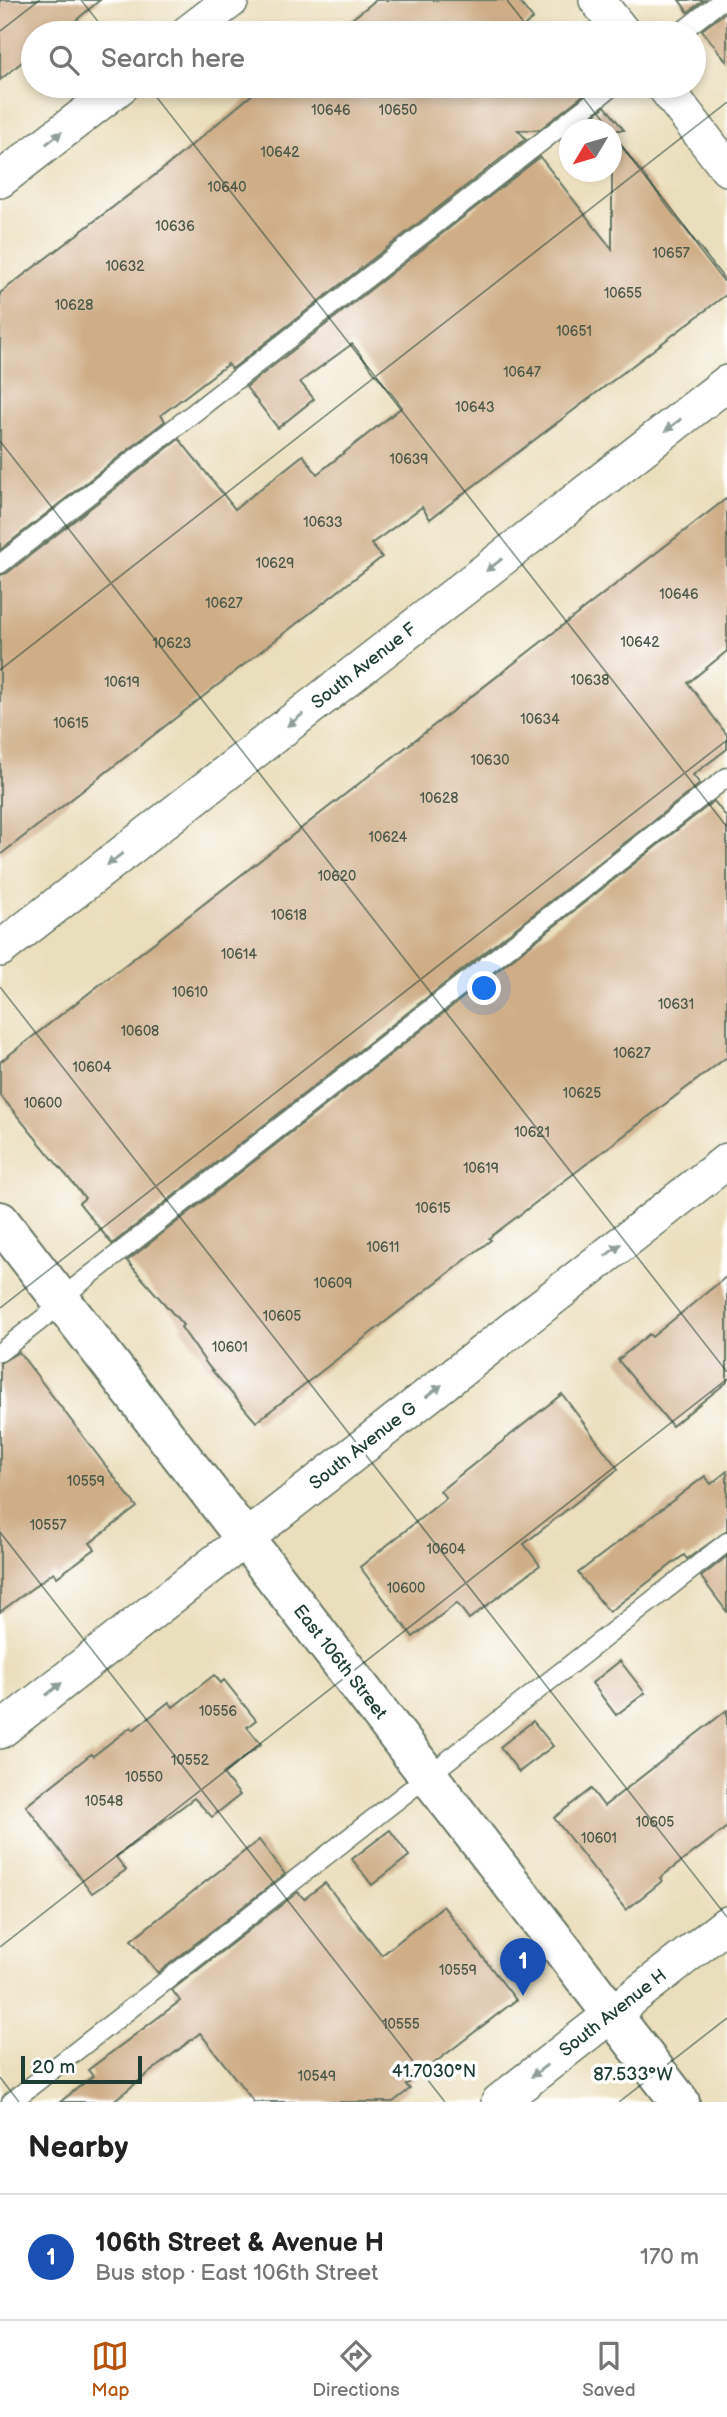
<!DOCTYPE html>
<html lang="en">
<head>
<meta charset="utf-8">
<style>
	:root { --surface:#fff; --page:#f6f6f6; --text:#222; --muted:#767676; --line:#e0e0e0; --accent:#b45309 }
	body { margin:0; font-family:"Balsamiq Sans",sans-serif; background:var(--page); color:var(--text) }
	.compass { position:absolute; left:559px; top:119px; width:63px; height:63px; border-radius:50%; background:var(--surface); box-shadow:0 4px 10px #0003; rotate:232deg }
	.scale { position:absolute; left:21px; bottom:18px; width:121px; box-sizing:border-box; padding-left:7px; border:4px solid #1f3d34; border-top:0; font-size:19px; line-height:24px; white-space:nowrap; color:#1f3d34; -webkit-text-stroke:5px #fff; paint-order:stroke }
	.you { position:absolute; left:485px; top:989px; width:24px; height:24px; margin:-18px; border:5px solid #fff; border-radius:50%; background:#1a73e8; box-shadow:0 0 0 10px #1a73e833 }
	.badge { display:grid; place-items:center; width:46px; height:46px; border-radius:50%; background:var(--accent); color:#fff; font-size:23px; font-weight:700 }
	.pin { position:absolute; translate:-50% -58px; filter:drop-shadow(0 2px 4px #0008) }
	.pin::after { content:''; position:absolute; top:37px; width:24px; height:21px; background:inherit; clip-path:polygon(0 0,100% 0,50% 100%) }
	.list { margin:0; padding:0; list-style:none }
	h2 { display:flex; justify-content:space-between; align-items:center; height:91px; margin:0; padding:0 28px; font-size:30px }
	h2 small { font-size:23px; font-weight:400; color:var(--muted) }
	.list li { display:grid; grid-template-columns:46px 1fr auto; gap:21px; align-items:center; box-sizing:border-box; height:126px; padding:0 28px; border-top:2px solid var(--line) }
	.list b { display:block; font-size:26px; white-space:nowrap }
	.list p { margin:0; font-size:23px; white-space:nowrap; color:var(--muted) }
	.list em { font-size:23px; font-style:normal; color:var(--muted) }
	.icon { flex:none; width:38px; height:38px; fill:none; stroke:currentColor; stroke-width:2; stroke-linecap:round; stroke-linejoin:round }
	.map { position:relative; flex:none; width:727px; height:2102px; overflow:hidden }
	.search { position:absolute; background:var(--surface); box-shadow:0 4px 10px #0003; left:21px; right:21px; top:21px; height:77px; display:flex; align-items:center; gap:18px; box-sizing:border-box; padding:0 24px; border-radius:38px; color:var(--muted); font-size:26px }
	.sheet { height:217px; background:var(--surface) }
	nav { display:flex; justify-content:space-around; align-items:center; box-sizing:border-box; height:98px; border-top:2px solid var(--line); background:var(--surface); font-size:19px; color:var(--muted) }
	nav a { display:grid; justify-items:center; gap:4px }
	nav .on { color:var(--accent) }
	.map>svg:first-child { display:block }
	.building { fill:#cfad87 }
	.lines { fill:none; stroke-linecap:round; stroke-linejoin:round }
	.lane-casing { stroke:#667664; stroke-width:21 }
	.street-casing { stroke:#667664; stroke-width:38 }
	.secondary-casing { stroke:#667664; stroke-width:42 }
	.lane { stroke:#fff; stroke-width:18 }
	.street { stroke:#fff; stroke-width:35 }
	.secondary { stroke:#fff; stroke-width:38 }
	.oneway { fill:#8f9e9a }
	.ticks { fill:none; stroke:#1f3d34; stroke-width:2; stroke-opacity:0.45 }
	.labels { text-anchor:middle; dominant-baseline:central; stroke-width:7; stroke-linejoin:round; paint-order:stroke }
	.number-label { font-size:14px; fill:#4b5949 }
	.street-label { font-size:18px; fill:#1f3d34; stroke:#fff }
	.ticks-label { font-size:18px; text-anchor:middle; fill:#1f3d34; stroke:#fff; stroke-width:7; stroke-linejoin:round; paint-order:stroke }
</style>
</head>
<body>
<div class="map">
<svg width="727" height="2102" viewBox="0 0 727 2102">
	<rect width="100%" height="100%" fill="#fff"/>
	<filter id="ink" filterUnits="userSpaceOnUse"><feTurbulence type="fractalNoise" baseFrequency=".0143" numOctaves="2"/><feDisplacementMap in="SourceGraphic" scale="14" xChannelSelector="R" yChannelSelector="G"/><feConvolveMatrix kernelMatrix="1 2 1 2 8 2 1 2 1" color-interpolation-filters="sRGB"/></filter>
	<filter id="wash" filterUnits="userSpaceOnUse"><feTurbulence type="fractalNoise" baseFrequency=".00686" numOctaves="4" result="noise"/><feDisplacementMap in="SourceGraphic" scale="28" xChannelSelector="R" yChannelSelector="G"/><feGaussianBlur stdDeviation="1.57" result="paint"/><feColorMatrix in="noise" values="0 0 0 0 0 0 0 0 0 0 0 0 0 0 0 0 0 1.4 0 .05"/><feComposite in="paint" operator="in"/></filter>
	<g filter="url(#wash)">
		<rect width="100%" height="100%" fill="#eadfbc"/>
		<g id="blocks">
			<!-- building -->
			<g class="building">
				<polygon points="0,0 100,0 61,33 33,33 33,53 0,80"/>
				<polygon points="376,0 518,0 533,19 514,33 334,33"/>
				<polygon points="679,0 704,0 688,12"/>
				<polygon points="727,11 727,62 702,30"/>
				<polygon points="268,86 589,86 591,89 539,130 518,130 526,139 232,369 228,364 161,415 165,421 0,550 0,293 163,169 261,87 263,90"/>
				<polygon points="605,106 624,130 576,130"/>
				<polygon points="612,134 727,283 727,294 430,519 422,507 371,544 382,557 0,855 0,575 7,573 179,439 235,509 303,455 317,474 402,407 352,344 300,382 314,399 278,428 246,387 540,157 612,249"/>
				<polygon points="727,498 727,651 688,683 727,735 727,749 693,775 700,784 112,1244 79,1203 85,1198 0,1095 0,1062"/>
				<polygon points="714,801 727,818 727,1057 489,1238 491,1240 256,1422 209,1367 181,1327 183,1325 127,1261"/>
				<polygon points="727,1276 727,1382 672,1426 618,1360 649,1334 652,1337"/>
				<polygon points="19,1352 137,1507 90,1543 95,1549 57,1577 54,1572 0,1612 0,1363"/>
				<polygon points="562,1394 618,1469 524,1544 540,1565 469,1619 457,1603 413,1637 360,1567 446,1498 440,1491"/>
				<polygon points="727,1471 727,1531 687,1559 684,1555 609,1612 578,1573 705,1476 711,1484"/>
				<polygon points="727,1556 727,1612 701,1577"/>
				<polygon points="620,1661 645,1693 616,1715 592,1683"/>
				<polygon points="214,1675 221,1683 224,1680 256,1720 247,1727 261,1744 223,1774 240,1795 212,1817 194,1798 116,1857 126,1870 92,1893 26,1806 91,1754 93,1756 131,1727 133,1730 169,1702 173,1707"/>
				<polygon points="727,1710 727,1827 660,1878 662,1881 626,1910 554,1818 591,1789 604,1806"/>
				<polygon points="533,1721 553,1746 519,1772 500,1747"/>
				<polygon points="390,1830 409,1856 372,1885 352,1859"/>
				<polygon points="259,1840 285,1874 158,1973 131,1940"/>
				<polygon points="325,1883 382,1955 443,1906 516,2000 406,2085 410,2089 393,2102 254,2102 200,2033 112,2102 60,2102 93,2076 88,2070 180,2001 172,1990 298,1892 304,1899"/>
			</g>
		</g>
	</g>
	<g filter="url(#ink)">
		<use href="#blocks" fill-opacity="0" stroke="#667664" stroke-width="2"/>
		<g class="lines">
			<defs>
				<g id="lane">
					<polyline points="680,33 722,0"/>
					<polyline points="0,564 613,86"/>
					<polyline points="60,1299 727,777"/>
					<polyline points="0,1352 63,1303"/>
					<polyline points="11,2102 727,1542"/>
				</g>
				<g id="street">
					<polyline points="597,0 623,33"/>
					<polyline points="188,33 231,0"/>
					<polyline points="664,86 727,168"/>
					<polyline points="0,180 121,86"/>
					<polyline points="0,949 727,383"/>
					<polyline points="0,1731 727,1161"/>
					<polyline points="499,2102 727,1924"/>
				</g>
				<polyline id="secondary" points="0,1221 680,2102"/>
			</defs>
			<!-- lane casing -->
			<use href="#lane" class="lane-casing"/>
			<!-- street casing -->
			<use href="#street" class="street-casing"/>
			<!-- secondary casing -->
			<use href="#secondary" class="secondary-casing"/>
			<!-- lane -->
			<use href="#lane" class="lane"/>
			<!-- street -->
			<use href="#street" class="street"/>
			<!-- secondary -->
			<use href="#secondary" class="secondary"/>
		</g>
		<!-- one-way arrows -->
		<defs><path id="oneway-solid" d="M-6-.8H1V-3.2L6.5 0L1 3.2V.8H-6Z" transform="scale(1.75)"/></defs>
		<g class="oneway">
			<use href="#oneway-solid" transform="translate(54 138) rotate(-38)"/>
			<use href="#oneway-solid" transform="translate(673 425) rotate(142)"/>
			<use href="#oneway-solid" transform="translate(494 565) rotate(142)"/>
			<use href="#oneway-solid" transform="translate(295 720) rotate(142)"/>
			<use href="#oneway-solid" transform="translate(115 859) rotate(142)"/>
			<use href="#oneway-solid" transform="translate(613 1250) rotate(-38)"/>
			<use href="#oneway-solid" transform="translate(434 1391) rotate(-38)"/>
			<use href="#oneway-solid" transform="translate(54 1689) rotate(-38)"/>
			<use href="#oneway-solid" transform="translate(539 2071) rotate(142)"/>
		</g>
	</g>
	<!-- ticks -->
	<path class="ticks" d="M81,0L107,33M507,0L533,33M0,31L40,0M148,86L727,827M574,86L608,130M612,133L727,281M0,441L727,1372M0,670L727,102M0,987L727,1917M0,1308L727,740M0,1532L445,2102M0,1947L727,1379M0,2077L19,2102M619,2102L727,2018"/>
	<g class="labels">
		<!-- number labels -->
		<g class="number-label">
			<text x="331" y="110">10646</text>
			<text x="398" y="110">10650</text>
			<text x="280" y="152">10642</text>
			<text x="227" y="187">10640</text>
			<text x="175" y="226">10636</text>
			<text x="671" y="253">10657</text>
			<text x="125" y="266">10632</text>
			<text x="623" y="293">10655</text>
			<text x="74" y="305">10628</text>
			<text x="574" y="331">10651</text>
			<text x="522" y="372">10647</text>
			<text x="475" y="407">10643</text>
			<text x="409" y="459">10639</text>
			<text x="323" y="522">10633</text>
			<text x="275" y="563">10629</text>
			<text x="679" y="594">10646</text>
			<text x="224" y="603">10627</text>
			<text x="640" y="642">10642</text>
			<text x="172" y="643">10623</text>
			<text x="590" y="680">10638</text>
			<text x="122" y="682">10619</text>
			<text x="540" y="719">10634</text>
			<text x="71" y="723">10615</text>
			<text x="490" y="760">10630</text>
			<text x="439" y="798">10628</text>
			<text x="388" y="837">10624</text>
			<text x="337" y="876">10620</text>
			<text x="289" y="915">10618</text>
			<text x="239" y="954">10614</text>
			<text x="190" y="992">10610</text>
			<text x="676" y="1004">10631</text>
			<text x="140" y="1031">10608</text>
			<text x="632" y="1053">10627</text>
			<text x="92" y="1067">10604</text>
			<text x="582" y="1093">10625</text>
			<text x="43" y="1103">10600</text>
			<text x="532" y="1132">10621</text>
			<text x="481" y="1168">10619</text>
			<text x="433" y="1208">10615</text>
			<text x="383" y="1247">10611</text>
			<text x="333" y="1283">10609</text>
			<text x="282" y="1316">10605</text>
			<text x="230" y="1347">10601</text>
			<text x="86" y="1481">10559</text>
			<text x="48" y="1525">10557</text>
			<text x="446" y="1549">10604</text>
			<text x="406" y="1588">10600</text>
			<text x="218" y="1711">10556</text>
			<text x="190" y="1760">10552</text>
			<text x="144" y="1777">10550</text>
			<text x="104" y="1801">10548</text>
			<text x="655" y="1822">10605</text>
			<text x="599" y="1838">10601</text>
			<text x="458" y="1970">10559</text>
			<text x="401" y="2024">10555</text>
			<text x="317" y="2076">10549</text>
		</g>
		<!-- street labels -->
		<g class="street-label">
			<text transform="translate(364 666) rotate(-38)">South Avenue F</text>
			<text transform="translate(363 1446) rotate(-38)">South Avenue G</text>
			<text transform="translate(340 1662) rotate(52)">East 106th Street</text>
			<text transform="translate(613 2013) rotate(-38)">South Avenue H</text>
		</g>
	</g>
	<g class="ticks-label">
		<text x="434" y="2077">41.7030°N</text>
		<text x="633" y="2080">87.533°W</text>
	</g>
</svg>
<svg class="compass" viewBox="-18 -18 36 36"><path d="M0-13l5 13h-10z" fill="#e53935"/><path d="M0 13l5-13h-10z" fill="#767676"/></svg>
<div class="scale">20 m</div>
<div class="you"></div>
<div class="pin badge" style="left:523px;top:1996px;background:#1a4fb4">1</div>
<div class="search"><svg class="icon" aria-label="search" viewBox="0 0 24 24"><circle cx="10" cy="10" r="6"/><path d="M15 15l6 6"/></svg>Search here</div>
</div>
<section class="sheet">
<h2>Nearby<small></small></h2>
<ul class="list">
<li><span class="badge" style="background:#1a4fb4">1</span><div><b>106th Street &amp; Avenue H</b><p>Bus stop · East 106th Street</p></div><em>170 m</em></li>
</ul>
</section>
<nav>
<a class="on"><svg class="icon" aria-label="map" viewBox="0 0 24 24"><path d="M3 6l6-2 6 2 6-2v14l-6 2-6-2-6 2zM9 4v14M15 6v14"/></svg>Map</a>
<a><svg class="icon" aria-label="directions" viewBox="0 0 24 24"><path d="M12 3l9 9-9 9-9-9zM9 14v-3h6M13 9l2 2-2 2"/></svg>Directions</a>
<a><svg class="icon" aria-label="saved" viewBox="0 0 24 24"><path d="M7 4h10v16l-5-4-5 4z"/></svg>Saved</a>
</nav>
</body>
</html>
